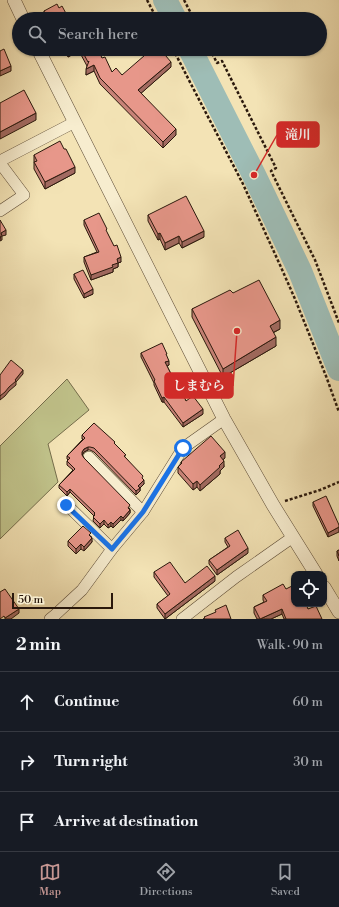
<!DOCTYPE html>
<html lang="en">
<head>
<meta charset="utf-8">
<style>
	:root { --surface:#171b24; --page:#242831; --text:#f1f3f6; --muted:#9ea1a6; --line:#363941; --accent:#c59692 }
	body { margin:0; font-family:"Libre Bodoni","Noto Serif JP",serif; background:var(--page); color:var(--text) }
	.controls { position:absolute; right:12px; bottom:12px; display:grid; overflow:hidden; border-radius:8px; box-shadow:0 1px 3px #0004 }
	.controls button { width:36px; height:36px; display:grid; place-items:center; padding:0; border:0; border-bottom:1px solid var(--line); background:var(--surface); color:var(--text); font:20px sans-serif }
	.scale { position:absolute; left:12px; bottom:10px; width:101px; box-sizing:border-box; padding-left:4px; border:2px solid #2a180c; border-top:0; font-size:11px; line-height:14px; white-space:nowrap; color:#2a180c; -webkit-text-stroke:3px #f7edcf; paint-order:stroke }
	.stop { position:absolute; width:12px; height:12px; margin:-9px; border:3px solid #1a73e8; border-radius:50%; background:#fff }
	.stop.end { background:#1a73e8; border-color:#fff; box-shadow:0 1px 4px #0008 }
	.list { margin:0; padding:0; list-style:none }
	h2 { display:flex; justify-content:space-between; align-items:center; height:52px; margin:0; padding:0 16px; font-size:17px }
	h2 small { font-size:13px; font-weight:400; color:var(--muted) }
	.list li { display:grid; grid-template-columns:26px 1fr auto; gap:12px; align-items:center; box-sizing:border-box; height:60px; padding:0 16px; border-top:1px solid var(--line) }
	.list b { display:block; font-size:15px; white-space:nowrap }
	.list em { font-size:13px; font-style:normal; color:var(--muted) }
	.icon { flex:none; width:22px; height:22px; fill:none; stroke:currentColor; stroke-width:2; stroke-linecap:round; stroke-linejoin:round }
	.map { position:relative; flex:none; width:339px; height:619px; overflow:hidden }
	.search { position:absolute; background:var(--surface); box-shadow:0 1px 3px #0004; left:12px; right:12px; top:12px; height:44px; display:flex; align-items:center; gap:10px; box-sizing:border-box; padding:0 14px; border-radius:22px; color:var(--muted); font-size:15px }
	.sheet { height:232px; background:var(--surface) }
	nav { display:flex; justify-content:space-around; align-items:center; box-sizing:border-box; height:56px; border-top:1px solid var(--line); background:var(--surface); font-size:11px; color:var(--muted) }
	nav a { display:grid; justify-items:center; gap:2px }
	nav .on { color:var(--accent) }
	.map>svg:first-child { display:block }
	.green { fill:#c0c28a; stroke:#756d4b }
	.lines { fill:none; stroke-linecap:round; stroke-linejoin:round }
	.river { stroke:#9ebdb6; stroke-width:24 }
	.minor-casing { stroke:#5c4b36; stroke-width:12 }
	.tertiary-casing { stroke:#5c4b36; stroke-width:14 }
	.path { stroke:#2a180c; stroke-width:2.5; stroke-dasharray:3 2; stroke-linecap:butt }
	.minor { stroke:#f7edcf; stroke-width:11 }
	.tertiary { stroke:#f7edcf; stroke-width:13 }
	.wall { fill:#c78277; stroke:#2a180c }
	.shaded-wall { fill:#a26a61; stroke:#2a180c }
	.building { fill:#e7978a; stroke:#2a180c }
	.route { stroke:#1a73e8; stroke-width:5 }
	.leader { fill:none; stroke:#d62828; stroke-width:1.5 }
	.callout-dot { fill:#d62828; stroke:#f7edcf; stroke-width:1.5 }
	.callout { fill:#d62828; stroke:#d62828; stroke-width:1.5 }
	.callout-label { font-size:13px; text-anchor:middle; font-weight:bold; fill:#fff }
</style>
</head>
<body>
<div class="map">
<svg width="339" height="619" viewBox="0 0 339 619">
	<rect width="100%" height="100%" fill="#f3e3b5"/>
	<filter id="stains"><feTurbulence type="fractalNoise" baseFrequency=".005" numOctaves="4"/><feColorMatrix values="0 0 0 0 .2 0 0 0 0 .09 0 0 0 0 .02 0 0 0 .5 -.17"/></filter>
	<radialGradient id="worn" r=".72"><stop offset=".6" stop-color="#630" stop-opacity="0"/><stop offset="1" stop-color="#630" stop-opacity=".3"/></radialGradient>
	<!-- green -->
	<polygon class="green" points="67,379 89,410 48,444 58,482 0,539 0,446"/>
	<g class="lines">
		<!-- river -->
		<g class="river">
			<polyline points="165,0 175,19"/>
			<polyline points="190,49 254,175 300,271 339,369"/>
		</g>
		<defs>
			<g id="minor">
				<polyline points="0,161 75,122"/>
				<polyline points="0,163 24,195 0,211"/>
				<polyline points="89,457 143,512"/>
				<polyline points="67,505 112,549"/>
				<polyline points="50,619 55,615 82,590 112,549 143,512 183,448 224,419"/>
				<polyline points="182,619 236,577 293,537"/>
			</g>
			<g id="tertiary">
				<polyline points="14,0 23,19"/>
				<polyline points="38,49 224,419 273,505 316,574"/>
				<polyline points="324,587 339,612"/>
			</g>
		</defs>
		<!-- minor casing -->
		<use href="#minor" class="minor-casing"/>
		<!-- tertiary casing -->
		<use href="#tertiary" class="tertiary-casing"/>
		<!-- path -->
		<g class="path">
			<polyline points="147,0 157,19"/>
			<polyline points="184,0 194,19"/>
			<polyline points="173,49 193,88 243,184 280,265 295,299 326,376 339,412"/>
			<polyline points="210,49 217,63 222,61 276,168 271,171 315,260 339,323"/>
			<polyline points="285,501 320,490 339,482"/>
		</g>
		<!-- minor -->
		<use href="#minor" class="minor"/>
		<!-- tertiary -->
		<use href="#tertiary" class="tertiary"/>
	</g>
	<!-- wall -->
	<g class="wall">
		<polygon points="59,8 69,19 45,19 44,16 44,11"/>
		<polygon points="62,49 93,49 94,51 102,58 112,72 122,75 171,67 141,93 176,135 163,148 100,84 94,71 86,75 87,66 79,51 68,57 67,54 65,55"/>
		<polygon points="34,155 75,173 45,189 34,169"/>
		<polygon points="148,215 204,237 182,248 179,243 165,250 160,239 158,240 148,221"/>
		<polygon points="84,220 107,233 121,262 118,263 118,267 113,269 113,272 91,280 84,262 84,257 97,252 84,225"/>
		<polygon points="74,274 93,294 84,298 74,279"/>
		<polygon points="233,293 280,329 273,333 276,346 223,377 192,317 192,309"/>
		<polygon points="141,353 167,358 169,365 167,366 175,382 186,401 203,414 183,427 164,402 162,402 154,385 154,383 141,357"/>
		<polygon points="82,435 115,444 143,480 144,484 140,488 140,491 136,495 94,452 90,450 88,450 84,452 82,455 84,458 130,509 130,513 123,521 121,520 113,528 111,526 108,528 104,524 100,528 93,521 94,516 70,492 67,496 59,488 59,485 73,470 67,465 67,461 68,460 67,459 67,456 83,439 82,439"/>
		<polygon points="225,458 223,460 224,467 220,471 220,474 200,491 197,487 193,490 178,473 178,467 181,464 181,462"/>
		<polygon points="313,502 339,525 328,537 313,506"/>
		<polygon points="91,536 92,542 84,551 81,549 76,554 68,546 68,541"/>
		<polygon points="225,538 248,553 217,575 209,564 209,560 228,547 225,542"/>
		<polygon points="339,550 339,561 337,556 337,551"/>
		<polygon points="154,572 185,583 215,581 165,619 157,608 157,604 168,596 154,577"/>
		<polygon points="286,589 303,605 322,619 284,619 282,614 271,619 257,619 254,613 254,607 264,602 263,600 263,595"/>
	</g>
	<!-- shaded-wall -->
	<g class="shaded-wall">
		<polygon points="67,49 67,54 65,55 65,50"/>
		<polygon points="73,49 79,49 79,51 68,57 68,52"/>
		<polygon points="171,62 171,67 138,96 138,90"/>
		<polygon points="94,65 94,71 86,75 86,69"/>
		<polygon points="11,66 11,71 0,76 0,71"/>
		<polygon points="36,113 36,120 0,139 0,132"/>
		<polygon points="176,129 176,135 163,148 163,142"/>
		<polygon points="75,167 75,173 45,189 45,182"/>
		<polygon points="6,230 6,235 2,236 2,240 0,241 1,233"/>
		<polygon points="204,231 204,237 182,248 182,242"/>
		<polygon points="160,233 160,239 158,240 158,234"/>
		<polygon points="179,236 179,243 165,250 165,243"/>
		<polygon points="121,257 121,262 118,263 118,267 113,269 113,272 91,280 91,275 112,265 117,259"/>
		<polygon points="93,289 93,294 84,298 84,294"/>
		<polygon points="280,320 280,329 270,334 270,326"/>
		<polygon points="276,337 276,346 223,377 223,369"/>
		<polygon points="169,361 169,365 165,367 165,362"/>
		<polygon points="23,370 23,374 16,382 16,385 9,391 5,396 0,400 0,396 15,380"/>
		<polygon points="164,397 164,402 162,402 162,398"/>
		<polygon points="203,409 203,414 183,427 183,423"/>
		<polygon points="88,447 88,450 84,452 82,456 82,452 84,449"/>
		<polygon points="225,452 225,458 220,462 220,456"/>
		<polygon points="224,461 224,467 220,471 220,474 200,491 200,485"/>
		<polygon points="144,480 144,484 140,488 140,491 136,495 136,491 138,486"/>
		<polygon points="197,481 197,487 193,490 193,484"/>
		<polygon points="70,489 70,492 67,496 67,492"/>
		<polygon points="130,510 130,513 123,521 123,518"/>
		<polygon points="121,516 121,520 113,528 113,524"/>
		<polygon points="104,520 104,524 100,528 100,524"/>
		<polygon points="111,522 111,526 108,528 108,525"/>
		<polygon points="339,527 339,532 328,537 328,533"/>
		<polygon points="92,538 92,542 84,551 84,547"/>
		<polygon points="81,544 81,549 76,554 76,549"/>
		<polygon points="248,548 248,553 217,575 217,570"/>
		<polygon points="215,576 215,581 165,619 165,614"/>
		<polygon points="19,609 19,613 11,619 5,619 5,618"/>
		<polygon points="282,609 282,614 271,619 260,619"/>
	</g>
	<!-- building -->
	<g class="building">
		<polygon points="57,4 59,8 62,6 69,19 48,19 44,11"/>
		<polygon points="111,13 124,19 109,19"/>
		<polygon points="4,49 11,66 0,71 0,51"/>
		<polygon points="64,49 73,49 68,52 67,49 65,50"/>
		<polygon points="81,49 93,49 94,51 95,49 98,49 102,58 105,57 112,72 116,68 122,75 152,49 154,51 156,49 160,49 171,62 138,90 176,129 163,142 100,78 94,65 86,69 89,61 88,62"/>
		<polygon points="24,90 36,113 0,132 0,103"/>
		<polygon points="60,141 64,149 66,149 75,167 45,182 34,162 37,161 34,155"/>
		<polygon points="186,196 204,231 182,242 179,236 165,243 160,233 158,234 148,215"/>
		<polygon points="99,213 107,229 106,230 114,246 117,245 121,257 117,259 118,263 112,265 113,267 91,275 84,257 99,252 84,220"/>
		<polygon points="0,220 6,230 1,233 2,236 0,237"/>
		<polygon points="83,270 93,289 84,294 74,274"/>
		<polygon points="259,280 280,320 270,326 276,337 223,369 192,309 230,290 233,293"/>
		<polygon points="162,343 167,354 166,354 169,361 165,362 175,382 177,381 186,401 193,396 203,409 183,423 164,397 162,398 154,381 155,380 141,353"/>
		<polygon points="11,360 23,370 15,380 16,381 9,387 5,392 0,396 0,375"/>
		<polygon points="94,423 115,442 114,443 126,455 124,456 143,476 142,478 144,480 138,486 140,488 136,491 94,448 90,447 88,447 84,449 82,452 82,455 84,458 130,505 128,508 130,510 123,518 121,516 113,524 111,522 108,525 104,520 100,524 93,517 95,515 94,514 95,513 70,489 67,492 59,485 75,469 67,461 70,458 67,456 85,438 82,435"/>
		<polygon points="211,436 225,452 220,456 224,461 219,466 220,467 200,485 197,481 193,484 178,467 182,463 181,462"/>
		<polygon points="326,496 339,525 339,527 328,533 313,502"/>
		<polygon points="83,526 91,533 89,535 92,538 84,547 81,544 76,549 68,541"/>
		<polygon points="238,530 248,548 217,570 209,560 230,546 225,538"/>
		<polygon points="339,550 339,556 337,551"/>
		<polygon points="170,562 185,583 207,566 215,576 165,614 157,604 170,594 154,572"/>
		<polygon points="283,584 286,589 292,586 294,590 294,604 302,604 303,605 306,604 308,609 316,606 322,619 286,619 282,609 260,619 254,607 267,601 263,595"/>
		<polygon points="5,589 19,609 5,618 4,616 0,619 0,592"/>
		<polygon points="226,605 231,619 203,619 205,618 204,617 216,612 215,610"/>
	</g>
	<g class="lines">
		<!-- route -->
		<polyline class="route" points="66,505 112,549 143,512 183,448"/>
	</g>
	<!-- callouts -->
	<path class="leader" d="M254 175L277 135M237 331L233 386"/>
	<g class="callout-dot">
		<circle cx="254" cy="175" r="4"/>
		<circle cx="237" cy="331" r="4"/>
	</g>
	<g class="callout">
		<rect x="277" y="122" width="42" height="25" rx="4"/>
		<rect x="165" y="373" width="68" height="25" rx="4"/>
	</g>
	<g class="callout-label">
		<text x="298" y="139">滝川</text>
		<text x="199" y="390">しまむら</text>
	</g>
	<rect width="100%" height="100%" filter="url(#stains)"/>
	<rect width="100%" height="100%" fill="url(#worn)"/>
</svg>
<div class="controls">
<button><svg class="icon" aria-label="locate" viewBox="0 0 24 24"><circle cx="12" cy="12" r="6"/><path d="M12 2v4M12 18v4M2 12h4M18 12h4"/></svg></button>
</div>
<div class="scale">50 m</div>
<div class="stop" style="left:183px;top:448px"></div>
<div class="stop end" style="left:66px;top:505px"></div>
<div class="search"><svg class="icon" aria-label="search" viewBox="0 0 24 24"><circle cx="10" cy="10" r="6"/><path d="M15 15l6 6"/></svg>Search here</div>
</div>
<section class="sheet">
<h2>2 min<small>Walk · 90 m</small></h2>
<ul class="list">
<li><svg class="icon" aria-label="ahead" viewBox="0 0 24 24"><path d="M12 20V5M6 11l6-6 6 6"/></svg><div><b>Continue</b></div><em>60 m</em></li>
<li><svg class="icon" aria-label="right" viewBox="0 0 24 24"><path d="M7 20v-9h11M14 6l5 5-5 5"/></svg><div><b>Turn right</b></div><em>30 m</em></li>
<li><svg class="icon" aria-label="arrive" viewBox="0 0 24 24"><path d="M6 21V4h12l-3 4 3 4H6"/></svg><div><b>Arrive at destination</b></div></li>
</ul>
</section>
<nav>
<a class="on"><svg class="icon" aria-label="map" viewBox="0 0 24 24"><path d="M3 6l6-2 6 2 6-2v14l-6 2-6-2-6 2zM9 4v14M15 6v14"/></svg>Map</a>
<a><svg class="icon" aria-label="directions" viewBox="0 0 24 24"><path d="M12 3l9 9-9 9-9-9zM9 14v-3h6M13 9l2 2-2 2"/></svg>Directions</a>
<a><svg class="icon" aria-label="saved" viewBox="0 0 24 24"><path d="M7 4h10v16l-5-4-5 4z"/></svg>Saved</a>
</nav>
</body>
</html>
